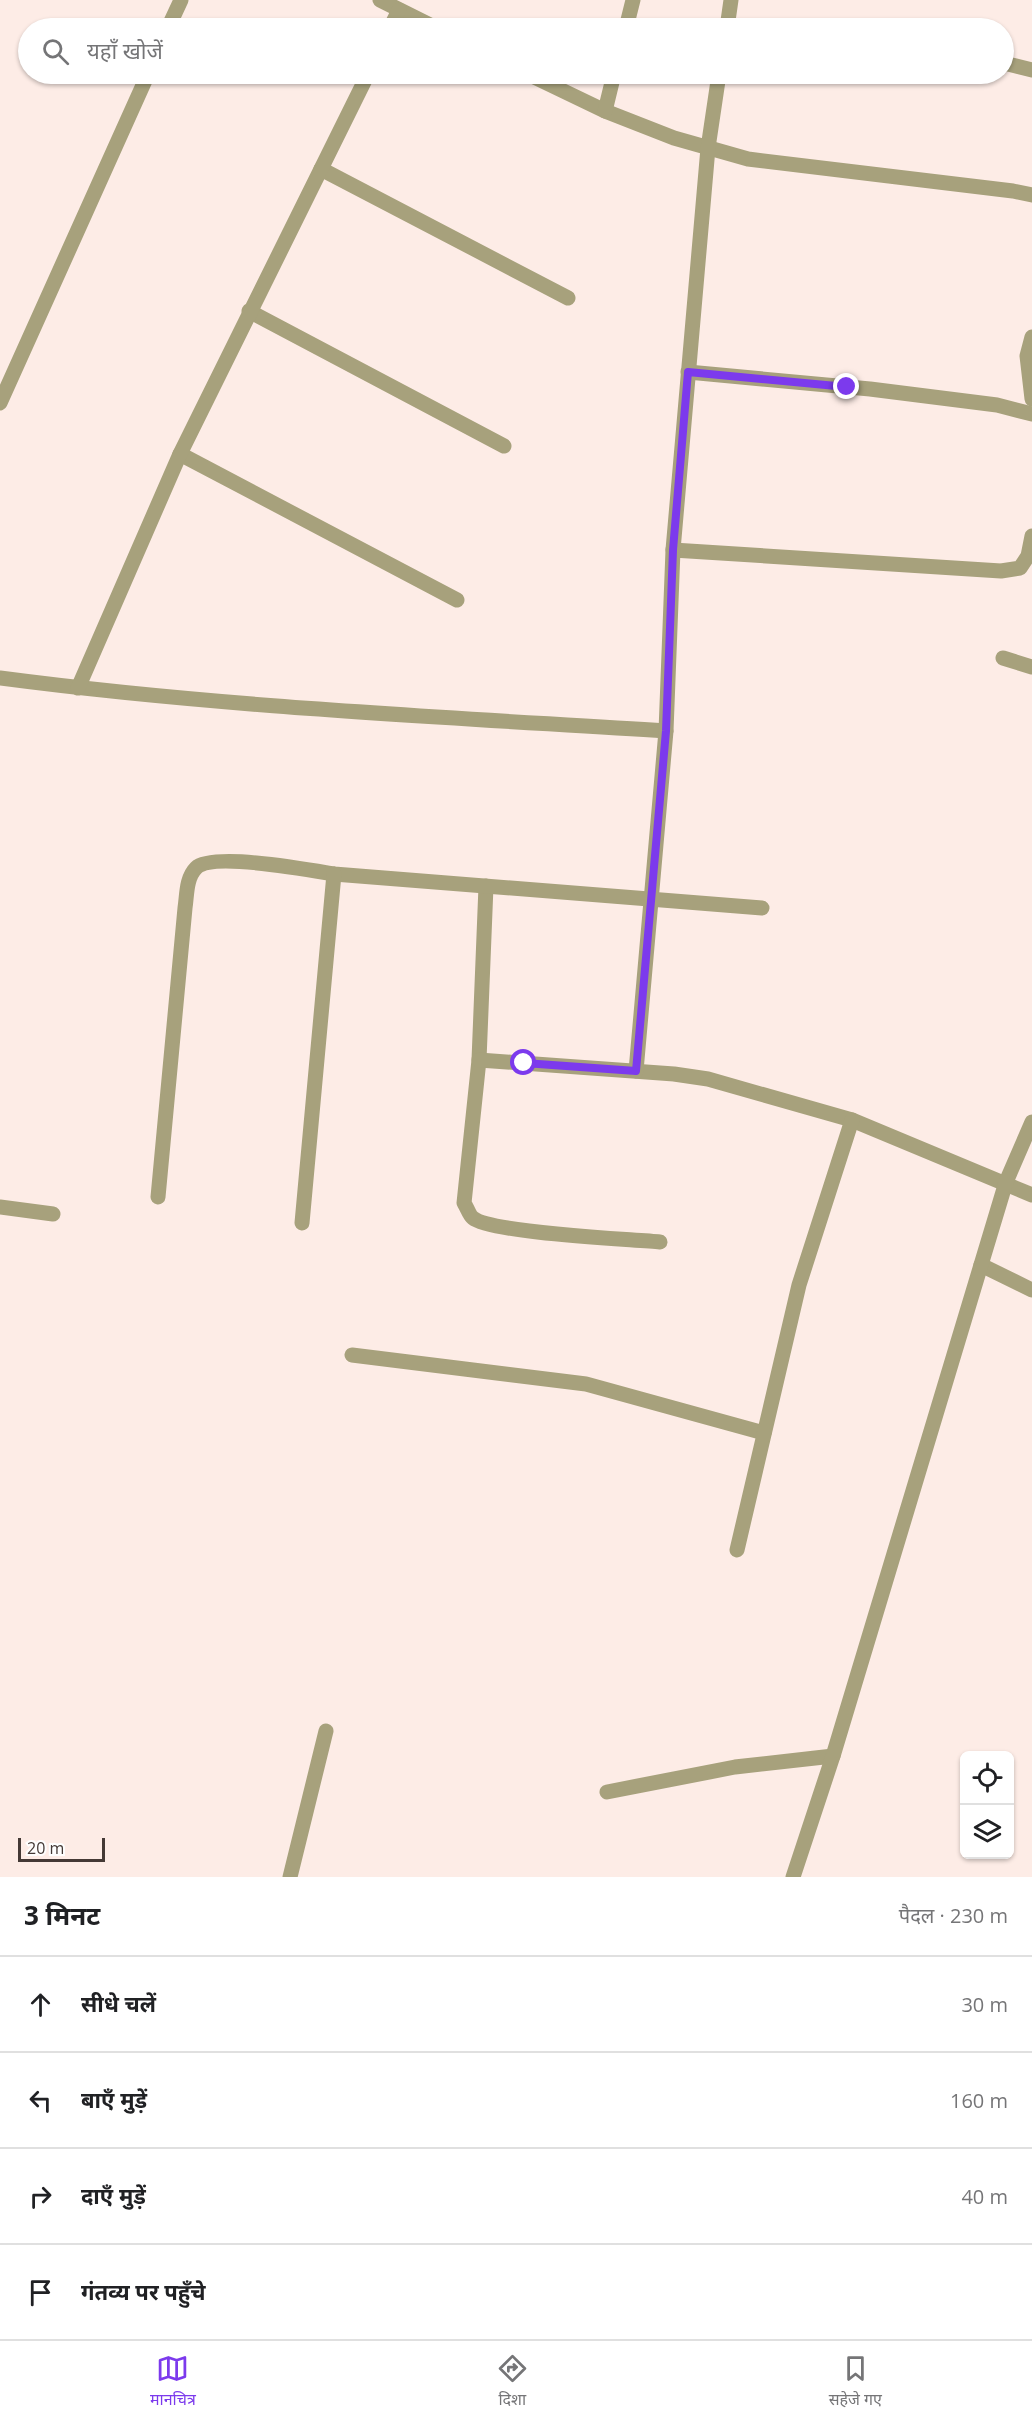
<!DOCTYPE html>
<html lang="hi">
<head>
<meta charset="utf-8">
<style>
	:root { --surface:#fff; --page:#f2f2f2; --text:#202124; --muted:#757577; --line:#e0e0e0; --accent:#7c3aed }
	body { margin:0; font-family:"Open Sans","Noto Sans Devanagari",sans-serif; background:var(--page); color:var(--text) }
	.controls { position:absolute; right:18px; bottom:18px; display:grid; overflow:hidden; border-radius:9px; box-shadow:0 2px 4px #0004 }
	.controls button { width:54px; height:54px; display:grid; place-items:center; padding:0; border:0; border-bottom:2px solid var(--line); background:var(--surface); color:var(--text); font:30px sans-serif }
	.scale { position:absolute; left:18px; bottom:15px; width:87px; box-sizing:border-box; padding-left:6px; border:3px solid #443935; border-top:0; font-size:16px; line-height:21px; white-space:nowrap; color:#443935; -webkit-text-stroke:4px #fefefe; paint-order:stroke }
	.stop { position:absolute; width:18px; height:18px; margin:-14px; border:4px solid #7c3aed; border-radius:50%; background:#fff }
	.stop.end { background:#7c3aed; border-color:#fff; box-shadow:0 2px 6px #0008 }
	.list { margin:0; padding:0; list-style:none }
	h2 { display:flex; justify-content:space-between; align-items:center; height:78px; margin:0; padding:0 24px; font-size:26px }
	h2 small { font-size:20px; font-weight:400; color:var(--muted) }
	.list li { display:grid; grid-template-columns:39px 1fr auto; gap:18px; align-items:center; box-sizing:border-box; height:96px; padding:0 24px; border-top:2px solid var(--line) }
	.list b { display:block; font-size:22px; white-space:nowrap }
	.list em { font-size:20px; font-style:normal; color:var(--muted) }
	.icon { flex:none; width:33px; height:33px; fill:none; stroke:currentColor; stroke-width:2; stroke-linecap:round; stroke-linejoin:round }
	.map { position:relative; flex:none; width:1032px; height:1877px; overflow:hidden }
	.search { position:absolute; background:var(--surface); box-shadow:0 2px 4px #0004; left:18px; right:18px; top:18px; height:66px; display:flex; align-items:center; gap:15px; box-sizing:border-box; padding:0 21px; border-radius:33px; color:var(--muted); font-size:22px }
	.sheet { height:462px; background:var(--surface) }
	nav { display:flex; justify-content:space-around; align-items:center; box-sizing:border-box; height:84px; border-top:2px solid var(--line); background:var(--surface); font-size:16px; color:var(--muted) }
	nav a { display:grid; justify-items:center; gap:3px }
	nav .on { color:var(--accent) }
	.map>svg:first-child { display:block }
	.lines { fill:none; stroke-linecap:round; stroke-linejoin:round }
	.minor { stroke:#a7a17c; stroke-width:15 }
	.route { stroke:#7c3aed; stroke-width:8 }
</style>
</head>
<body>
<div class="map">
<svg width="1032" height="1877" viewBox="0 0 1032 1877">
	<rect width="100%" height="100%" fill="#fdece6"/>
	<g class="lines">
		<!-- minor -->
		<g class="minor">
			<polyline points="380,0 436,28"/>
			<polyline points="168,28 181,0"/>
			<polyline points="390,28 399,10"/>
			<polyline points="626,28 633,0"/>
			<polyline points="727,28 731,0"/>
			<polyline points="1004,63 1032,70"/>
			<polyline points="528,74 605,111 674,138 748,159 1013,191 1032,195"/>
			<polyline points="605,111 614,74"/>
			<polyline points="321,169 568,298"/>
			<polyline points="249,311 504,446"/>
			<polyline points="1032,337 1027,356 1032,399"/>
			<polyline points="688,372 870,389 997,405 1032,414"/>
			<polyline points="0,403 148,74"/>
			<polyline points="180,454 457,600"/>
			<polyline points="673,550 1001,571 1020,568 1028,556 1032,536"/>
			<polyline points="1003,658 1032,667"/>
			<path d="M0,678C220,707 444,717 666,731"/>
			<polyline points="78,688 180,454 368,74"/>
			<path d="M486,886L479,1060L464,1203C467,1207 469,1215 473,1218C491,1233 629,1239 660,1242"/>
			<polyline points="479,1060 674,1074 708,1079 852,1120 1032,1195"/>
			<polyline points="636,1071 666,731 673,550 708,148 719,74"/>
			<path d="M158,1197L185,908C187,895 186,878 196,868C212,852 310,870 334,874L762,908"/>
			<polyline points="0,1207 53,1214"/>
			<polyline points="302,1223 334,874"/>
			<polyline points="981,1265 1032,1290"/>
			<polyline points="352,1355 586,1384 764,1433"/>
			<polyline points="737,1550 799,1285 852,1120"/>
			<polyline points="607,1792 735,1767 833,1756"/>
			<polyline points="290,1877 326,1731"/>
			<polyline points="793,1877 833,1756 1006,1182 1032,1122"/>
		</g>
	</g>
	<g class="lines">
		<!-- route -->
		<polyline class="route" points="524,1063 636,1071 666,731 673,550 688,372 847,387"/>
	</g>
</svg>
<div class="controls">
<button><svg class="icon" aria-label="locate" viewBox="0 0 24 24"><circle cx="12" cy="12" r="6"/><path d="M12 2v4M12 18v4M2 12h4M18 12h4"/></svg></button>
<button><svg class="icon" aria-label="layers" viewBox="0 0 24 24"><path d="M12 4l9 5-9 5-9-5zM3 14l9 5 9-5"/></svg></button>
</div>
<div class="scale">20 m</div>
<div class="stop" style="left:524px;top:1063px"></div>
<div class="stop end" style="left:847px;top:387px"></div>
<div class="search"><svg class="icon" aria-label="search" viewBox="0 0 24 24"><circle cx="10" cy="10" r="6"/><path d="M15 15l6 6"/></svg>यहाँ खोजें</div>
</div>
<section class="sheet">
<h2>3 मिनट<small>पैदल · 230 m</small></h2>
<ul class="list">
<li><svg class="icon" aria-label="ahead" viewBox="0 0 24 24"><path d="M12 20V5M6 11l6-6 6 6"/></svg><div><b>सीधे चलें</b></div><em>30 m</em></li>
<li><svg class="icon" aria-label="left" viewBox="0 0 24 24"><path d="M17 20v-9H6M10 6l-5 5 5 5"/></svg><div><b>बाएँ मुड़ें</b></div><em>160 m</em></li>
<li><svg class="icon" aria-label="right" viewBox="0 0 24 24"><path d="M7 20v-9h11M14 6l5 5-5 5"/></svg><div><b>दाएँ मुड़ें</b></div><em>40 m</em></li>
<li><svg class="icon" aria-label="arrive" viewBox="0 0 24 24"><path d="M6 21V4h12l-3 4 3 4H6"/></svg><div><b>गंतव्य पर पहुँचे</b></div></li>
</ul>
</section>
<nav>
<a class="on"><svg class="icon" aria-label="map" viewBox="0 0 24 24"><path d="M3 6l6-2 6 2 6-2v14l-6 2-6-2-6 2zM9 4v14M15 6v14"/></svg>मानचित्र</a>
<a><svg class="icon" aria-label="directions" viewBox="0 0 24 24"><path d="M12 3l9 9-9 9-9-9zM9 14v-3h6M13 9l2 2-2 2"/></svg>दिशा</a>
<a><svg class="icon" aria-label="saved" viewBox="0 0 24 24"><path d="M7 4h10v16l-5-4-5 4z"/></svg>सहेजे गए</a>
</nav>
</body>
</html>
